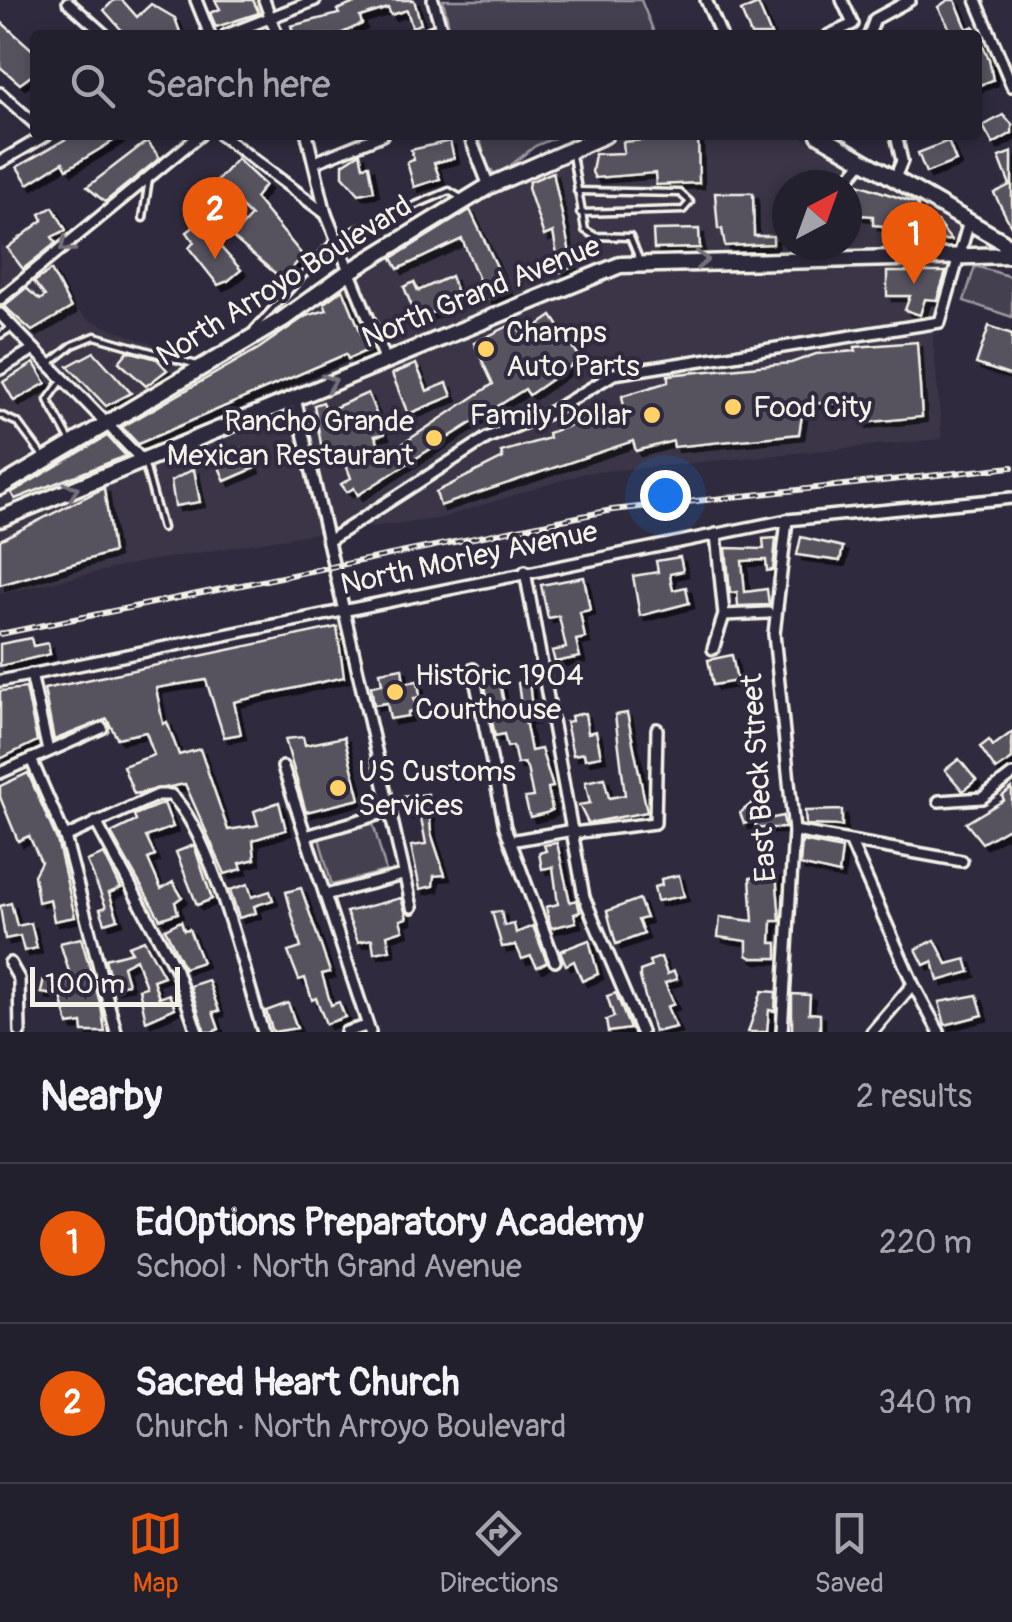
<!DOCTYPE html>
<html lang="en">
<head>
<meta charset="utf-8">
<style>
	:root { --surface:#23202e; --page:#2b2836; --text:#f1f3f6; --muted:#a3a3aa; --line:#403e4a; --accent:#ea580c }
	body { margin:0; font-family:Pangolin,sans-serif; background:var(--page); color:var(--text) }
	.compass { position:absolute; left:772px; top:170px; width:90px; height:90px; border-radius:50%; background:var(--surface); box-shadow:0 5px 15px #0003; rotate:41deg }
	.scale { position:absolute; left:30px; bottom:25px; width:150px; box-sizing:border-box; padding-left:10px; border:5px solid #f4f1e8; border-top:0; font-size:28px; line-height:35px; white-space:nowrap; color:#f4f1e8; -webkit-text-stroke:8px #2f2a3d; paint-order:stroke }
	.you { position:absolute; left:665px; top:495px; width:35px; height:35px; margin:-25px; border:8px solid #fff; border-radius:50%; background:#1a73e8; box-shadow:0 0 0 15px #1a73e833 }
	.badge { display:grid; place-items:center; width:65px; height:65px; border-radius:50%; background:var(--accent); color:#fff; font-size:32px; font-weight:700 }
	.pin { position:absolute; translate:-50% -82px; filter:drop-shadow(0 2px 5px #0008) }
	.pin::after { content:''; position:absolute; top:52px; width:35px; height:30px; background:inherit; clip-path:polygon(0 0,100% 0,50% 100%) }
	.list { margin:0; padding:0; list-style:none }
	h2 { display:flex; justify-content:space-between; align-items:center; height:130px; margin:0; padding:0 40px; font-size:42px }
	h2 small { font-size:32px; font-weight:400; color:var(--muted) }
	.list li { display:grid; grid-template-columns:65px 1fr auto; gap:30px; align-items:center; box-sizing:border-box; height:160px; padding:0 40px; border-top:2px solid var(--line) }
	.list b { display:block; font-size:38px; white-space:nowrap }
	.list p { margin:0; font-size:32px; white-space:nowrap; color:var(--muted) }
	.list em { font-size:32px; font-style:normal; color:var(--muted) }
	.icon { flex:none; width:55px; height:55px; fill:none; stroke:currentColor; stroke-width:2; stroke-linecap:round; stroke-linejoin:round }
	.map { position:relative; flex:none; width:1012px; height:1032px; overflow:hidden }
	.search { position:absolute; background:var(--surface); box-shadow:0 5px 15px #0003; left:30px; right:30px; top:30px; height:110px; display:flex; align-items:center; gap:25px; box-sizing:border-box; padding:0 35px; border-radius:10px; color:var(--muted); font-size:38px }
	.sheet { height:450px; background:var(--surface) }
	nav { display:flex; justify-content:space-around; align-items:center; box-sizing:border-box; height:140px; border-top:2px solid var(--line); background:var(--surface); font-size:28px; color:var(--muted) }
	nav a { display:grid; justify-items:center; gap:5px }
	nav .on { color:var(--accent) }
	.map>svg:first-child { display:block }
	.built { fill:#3b3647; fill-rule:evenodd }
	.green { fill:#454050; stroke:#9c989c; stroke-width:2.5 }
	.building { fill:#56525f; stroke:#f4f1e8; stroke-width:2.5; filter:url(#shadow) }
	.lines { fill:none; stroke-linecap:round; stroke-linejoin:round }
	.lane-casing { stroke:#f4f1e8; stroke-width:11 }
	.street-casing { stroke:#f4f1e8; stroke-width:16 }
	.primary-casing { stroke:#f4f1e8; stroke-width:21 }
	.lane { stroke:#2f2a3d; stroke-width:4 }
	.street { stroke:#2f2a3d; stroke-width:9 }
	.primary { stroke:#2f2a3d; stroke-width:14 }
	.rail-casing { stroke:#f4f1e8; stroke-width:6 }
	.rail { stroke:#2f2a3d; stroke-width:2.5; stroke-dasharray:8; stroke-linecap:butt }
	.oneway { stroke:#747079 }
	.poi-dot { fill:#ffd166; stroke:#2f2a3d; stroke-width:4 }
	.labels { text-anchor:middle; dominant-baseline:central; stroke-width:8; stroke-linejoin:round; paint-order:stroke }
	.street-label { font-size:30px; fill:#f4f1e8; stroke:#2f2a3d }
	.poi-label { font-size:30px; fill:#f4f1e8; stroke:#2f2a3d; text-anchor:start }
</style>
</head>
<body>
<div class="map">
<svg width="1012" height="1032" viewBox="0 0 1012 1032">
	<defs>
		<filter id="shadow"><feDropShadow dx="5" dy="5" stdDeviation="0" flood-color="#0009"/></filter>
	</defs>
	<rect width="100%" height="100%" fill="#2f2a3d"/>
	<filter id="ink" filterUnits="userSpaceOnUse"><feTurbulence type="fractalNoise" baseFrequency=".01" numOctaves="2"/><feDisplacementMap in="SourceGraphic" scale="20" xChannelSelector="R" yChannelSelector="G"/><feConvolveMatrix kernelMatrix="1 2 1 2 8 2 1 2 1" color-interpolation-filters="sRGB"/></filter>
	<g filter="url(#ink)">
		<!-- built -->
		<path class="built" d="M618,135H799L961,228L933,338L942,439L585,473L438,519L310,534L138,563L0,594V244L89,320L175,353L210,372L375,259L461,209ZM787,185H847V245H787Z"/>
		<!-- green -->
		<g class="green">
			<polygon points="443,0 641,0 655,35 451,35"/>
			<polygon points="479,135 561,135 535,146 497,176 487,166"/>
			<polygon points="975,266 1012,277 1012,317 964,301"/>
			<polygon points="373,823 386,871 332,885 319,838"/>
		</g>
		<!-- building -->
		<g class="building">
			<polygon points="114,0 122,0 137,17 151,4 175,18 181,35 126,35 104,10"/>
			<polygon points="215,0 253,0 259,13 216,27 210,13 220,9"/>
			<polygon points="362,0 414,0 421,24 412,27 407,10 391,15 388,8 360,17 362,24 338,35 294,35 291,26 339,14 337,10"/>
			<polygon points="948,0 955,0 967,29 974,26 989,59 993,80 977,86 977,35 953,35 938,7"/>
			<polygon points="758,4 766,23 771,35 751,35 741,11"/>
			<polygon points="0,21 35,52 35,73 20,84 0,67"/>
			<polygon points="1003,115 1012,124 1012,133 993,144 983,126"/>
			<polygon points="73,135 123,135 67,169 63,162 28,184 17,167"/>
			<polygon points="698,135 699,183 656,185 655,173 595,178 592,172 595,154 624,153 623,142"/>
			<polygon points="147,141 160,158 105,202 87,187"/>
			<polygon points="450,141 454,158 434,163 440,179 414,187 407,162 414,160 411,150"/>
			<polygon points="948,141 956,161 926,173 918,153"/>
			<polygon points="1012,152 1012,228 994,193 1010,185 999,157"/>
			<polygon points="360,153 363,166 369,165 374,191 359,194 343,176 343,164"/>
			<polygon points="237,159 265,185 255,198 303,256 282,279 232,237 251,216 216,182"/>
			<polygon points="553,172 573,267 560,272 553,232 544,236 528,188 529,182"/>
			<polygon points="858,184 918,204 918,222 937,222 951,240 884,243 883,226 873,225 873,216 859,215"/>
			<polygon points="715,193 753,193 754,236 773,236 773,244 725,246 722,229 718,229"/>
			<polygon points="53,207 66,230 52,237 56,243 23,269 7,248 43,220 40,214"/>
			<polygon points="470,210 508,290 487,299 462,239 398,269 392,258"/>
			<polygon points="199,223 241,270 228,281 218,285 189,248 194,242 187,232"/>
			<polygon points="699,229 700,248 654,249 653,230"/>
			<polygon points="51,270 71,308 32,331 4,306 26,288 40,300 45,296 34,282"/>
			<polygon points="887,272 946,272 937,300 925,299 920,315 905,310 910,296 887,296"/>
			<polygon points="451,276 460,301 417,319 404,287 414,282 418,291"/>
			<polygon points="343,289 368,350 348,359 346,354 138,444 122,427 258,349 306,316 327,310 324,303"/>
			<polygon points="552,316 581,359 529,395 525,389 358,495 354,488 347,492 341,484 351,478 343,457 324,461 314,405 323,402 327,411 368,393 384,434 375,436 384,456 493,384 474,343 517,322 523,336"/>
			<polygon points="989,326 1012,334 1012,376 976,364"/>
			<polygon points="917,342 922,417 862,423 860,404 804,403 799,434 674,447 673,441 636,451 633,441 440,506 436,492 503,458 501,452 549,438 548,433 624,407 622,396 668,382 668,375 791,363 816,354 856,351 855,347"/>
			<polygon points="128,351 157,359 167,370 146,386 119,362"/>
			<polygon points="94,352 114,374 131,393 106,406 68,366"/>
			<polygon points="34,363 46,383 14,401 3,382"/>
			<polygon points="416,364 427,391 447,383 452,396 408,414 392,374"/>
			<polygon points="107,436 126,456 15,499 11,493"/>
			<polygon points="246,447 255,468 225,481 216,460"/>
			<polygon points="194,469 200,502 175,506 171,481"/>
			<polygon points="104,488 113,552 0,585 0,540"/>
			<polygon points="801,537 843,547 840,561 797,555"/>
			<polygon points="776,538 773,570 767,571 766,560 742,561 745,592 767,589 769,605 738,606 737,592 730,593 726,548 764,549 763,539"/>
			<polygon points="680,557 683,571 670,574 671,582 673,590 686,587 689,603 640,616 633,576 658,572 656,561"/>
			<polygon points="584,577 590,610 580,612 585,638 576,640 580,657 555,662 552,651 566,648 559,616 548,618 541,585"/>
			<polygon points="337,627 344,677 234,702 241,734 224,737 206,680 156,688 163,724 167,722 179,755 200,749 228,830 258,825 254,811 279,802 286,830 253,840 255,859 240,863 242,869 225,874 185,784 134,794 123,766 154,755 146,732 117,738 107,719 54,740 44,689"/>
			<polygon points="31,638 33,646 48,643 50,654 0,666 0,644"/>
			<polygon points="732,655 737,681 713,685 708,660"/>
			<polygon points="402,668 404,683 418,681 420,697 414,698 416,710 408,712 408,716 390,719 387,703 374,705 371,686 382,684 380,672"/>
			<polygon points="498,673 505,708 521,705 518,683 529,681 533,719 525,720 531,751 541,749 553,787 548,788 552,810 546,813 530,817 525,798 533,797 527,768 524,763 517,764 513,746 507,747 504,734 495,736 483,676"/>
			<polygon points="26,688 37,741 0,759 0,691"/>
			<polygon points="585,713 588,733 596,731 601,756 585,759 584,753 573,755 566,722 572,721 571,716"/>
			<polygon points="627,713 647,812 588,823 579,805 590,803 585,782 604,778 609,798 625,795 615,715"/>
			<polygon points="1012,732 1012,759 996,770 980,747 989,740 993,746"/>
			<polygon points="303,737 305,745 344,737 360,799 306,812 285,739"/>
			<polygon points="959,759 976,780 963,791 945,770"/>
			<polygon points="28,773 57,840 75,917 54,921 50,899 38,902 34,875 41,862 29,836 18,841 0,797 0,786"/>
			<polygon points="1012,788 1012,826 982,843 966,823 1004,800 1002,796"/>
			<polygon points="428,794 431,833 445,875 434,876 433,886 420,889 411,846 426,844 422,823 418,812 407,814 401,797"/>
			<polygon points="164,803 173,827 146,837 155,856 148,859 161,889 173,882 182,897 175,902 178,913 160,919 111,833 136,821 134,815"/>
			<polygon points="752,803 754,808 763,804 768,819 783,816 785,828 756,828 755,820 744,824 740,813"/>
			<polygon points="842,810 842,826 806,825 805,811"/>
			<polygon points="802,841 842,849 839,874 800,865"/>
			<polygon points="557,843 570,902 577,900 580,912 574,914 576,922 551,928 546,907 558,904 553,867 542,869 539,853 546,851 544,845"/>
			<polygon points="194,845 212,899 197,905 176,852"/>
			<polygon points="104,854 121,888 109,893 118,919 105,923 100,909 106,907 87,861"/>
			<polygon points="776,873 780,921 772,921 771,943 777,943 777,958 752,958 747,955 747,941 718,937 720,917 753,921 750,878"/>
			<polygon points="679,875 684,896 657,901 654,887 662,885 661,879"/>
			<polygon points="248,884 252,897 270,891 273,900 254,906 256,913 239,918 230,890"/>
			<polygon points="301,888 330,972 322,974 331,1005 339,1002 345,1017 326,1024 316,998 312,1000 305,978 299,980 288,952 301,948 286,892"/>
			<polygon points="401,898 407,918 400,920 403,930 387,935 390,950 374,953 372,939 358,942 346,912"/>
			<polygon points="639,899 646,918 638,920 644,934 616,944 607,911"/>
			<polygon points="11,903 17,926 31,923 37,948 24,951 20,936 5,939 0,906"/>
			<polygon points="501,911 504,926 514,924 516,933 533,926 547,962 537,967 531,956 522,959 516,945 502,947 492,912"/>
			<polygon points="181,921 184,930 189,929 202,962 184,968 165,929"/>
			<polygon points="81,938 101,1006 105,1032 83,1032 82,1023 68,1025 61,996 41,993 44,977 54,978 53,985 72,981 60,943"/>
			<polygon points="144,940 164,976 153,980 159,998 169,994 175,1008 146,1021 139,989 146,987 136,959 123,966 128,984 113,987 105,959 132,952 128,946"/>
			<polygon points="589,940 598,974 582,981 574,961 566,965 560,951"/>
			<polygon points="935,940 947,964 966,959 970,972 938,981 933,961 924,965 916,949"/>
			<polygon points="661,957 667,974 674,971 677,979 665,983 674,1004 667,1007 676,1027 654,1032 640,977 640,971 651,967 649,961"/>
			<polygon points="208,980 219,1011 213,1012 219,1029 212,1032 205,1032 190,986"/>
			<polygon points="762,991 776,992 775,1011 769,1010 767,1032 748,1032"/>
			<polygon points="616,993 630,1029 608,1032 606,1020 614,1017 607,996"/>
			<polygon points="792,994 810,995 809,1013 820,1014 820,1032 792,1031"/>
			<polygon points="977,995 983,1015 945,1025 939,1002"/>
			<polygon points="288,1003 297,1028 273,1032 266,1011"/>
		</g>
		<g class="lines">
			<defs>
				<g id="lane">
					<polyline points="572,155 585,230 595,236 630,237 640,261"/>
					<polyline points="577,191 680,193 690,202 683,210 580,213"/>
					<polyline points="143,218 149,179"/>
					<polyline points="253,330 337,238 449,191 461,198"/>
					<polyline points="0,335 13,327"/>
					<polyline points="49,364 73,345 95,336 197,365"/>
					<polyline points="61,382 48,400 71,442"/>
					<polyline points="0,415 18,423 42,455"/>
					<polyline points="145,465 162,528"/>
				</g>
				<g id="street">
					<polyline points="196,0 210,35"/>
					<polyline points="264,0 277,35"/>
					<polyline points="433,0 443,35"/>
					<polyline points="706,0 721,35"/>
					<polyline points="976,0 1012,86"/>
					<polyline points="68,2 105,35"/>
					<polyline points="226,35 315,0"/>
					<polyline points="424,35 441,28"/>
					<polyline points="829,35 853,24 842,0"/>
					<polyline points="869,35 875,19 910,0"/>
					<polyline points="0,93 35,124"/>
					<polyline points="221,135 326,214 386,361"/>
					<polyline points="307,135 326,214"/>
					<polyline points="469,135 489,186"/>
					<polyline points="0,162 46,135"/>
					<polyline points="315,162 382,135"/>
					<polyline points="895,178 902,161 896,135"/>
					<polyline points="843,185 864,160"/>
					<polyline points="0,299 200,135"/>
					<polyline points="0,314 143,461"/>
					<polyline points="0,369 34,349"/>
					<polyline points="295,398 412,907"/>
					<polyline points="328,541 487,438 551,412 614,374 940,322 968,225"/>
					<polyline points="525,571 584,897 641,1032"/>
					<polyline points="724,615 768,613"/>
					<polyline points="713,649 724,615 716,534"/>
					<polyline points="473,669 505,827 555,961"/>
					<polyline points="31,674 48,751"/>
					<polyline points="0,681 787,520 1012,498"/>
					<polyline points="31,759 65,837 116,1032"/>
					<polyline points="283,767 370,1032"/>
					<polyline points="0,773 102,728"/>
					<polyline points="939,801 982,798 1012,775"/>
					<polyline points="96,822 176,970 197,1032"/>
					<polyline points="794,831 962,861"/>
					<polyline points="573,833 655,823 657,729"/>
					<polyline points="306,836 387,812"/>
					<path d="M65,837L158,795H171C213,835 244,973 263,1032"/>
					<polyline points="510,841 573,830"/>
					<polyline points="851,843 913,984 939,1032"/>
					<polyline points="325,895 403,875"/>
					<polyline points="10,963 19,979 20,1032"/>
					<polyline points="346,1032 367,1026"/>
					<polyline points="782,1032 794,831 774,634 787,520"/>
					<polyline points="872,1032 913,984"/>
				</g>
				<g id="primary">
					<polyline points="819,135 1002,241 1012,253"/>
					<polyline points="0,487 283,319 350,271 489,186 605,135"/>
					<polyline points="0,519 620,265 1012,255"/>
				</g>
			</defs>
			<!-- lane casing -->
			<use href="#lane" class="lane-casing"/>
			<!-- street casing -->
			<use href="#street" class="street-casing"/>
			<!-- primary casing -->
			<use href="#primary" class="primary-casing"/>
			<!-- lane -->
			<use href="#lane" class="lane"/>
			<!-- street -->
			<use href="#street" class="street"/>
			<!-- primary -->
			<use href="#primary" class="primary"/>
			<defs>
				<polyline id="rail" points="0,634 612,510 1012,467"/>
			</defs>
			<!-- rail casing -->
			<use href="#rail" class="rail-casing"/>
			<!-- rail -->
			<use href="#rail" class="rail"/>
		</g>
		<!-- one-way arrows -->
		<defs><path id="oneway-chevron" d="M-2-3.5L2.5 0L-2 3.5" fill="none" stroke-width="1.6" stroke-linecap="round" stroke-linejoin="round" transform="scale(2.5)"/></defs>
		<g class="oneway">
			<use href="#oneway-chevron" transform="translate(66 246) rotate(142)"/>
			<use href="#oneway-chevron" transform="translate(702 260) rotate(-1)"/>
			<use href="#oneway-chevron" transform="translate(330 382) rotate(-21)"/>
			<use href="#oneway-chevron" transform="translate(72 490) rotate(-21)"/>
		</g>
	</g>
	<!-- markers -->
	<g class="poi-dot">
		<circle cx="486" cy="349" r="10"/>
		<circle cx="733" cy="407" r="10"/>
		<circle cx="652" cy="415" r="10"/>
		<circle cx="434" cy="438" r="10"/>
		<circle cx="395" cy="692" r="10"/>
		<circle cx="338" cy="788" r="10"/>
	</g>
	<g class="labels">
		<!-- street labels -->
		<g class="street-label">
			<text transform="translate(284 281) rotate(-32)">North Arroyo Boulevard</text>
			<text transform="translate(481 292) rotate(-22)">North Grand Avenue</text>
			<text transform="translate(469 558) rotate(-12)">North Morley Avenue</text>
			<text transform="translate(759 778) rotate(-94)">East Beck Street</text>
		</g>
		<!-- poi labels -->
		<g class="poi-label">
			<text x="506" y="332">Champs<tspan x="506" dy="34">Auto Parts</tspan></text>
			<text x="753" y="407">Food City</text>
			<text x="632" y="415" text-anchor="end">Family Dollar</text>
			<text x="414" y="421" text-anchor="end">Rancho Grande<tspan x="414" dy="34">Mexican Restaurant</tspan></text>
			<text x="415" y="675">Historic 1904<tspan x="415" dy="34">Courthouse</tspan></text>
			<text x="358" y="771">US Customs<tspan x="358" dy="34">Services</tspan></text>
		</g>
	</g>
</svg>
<svg class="compass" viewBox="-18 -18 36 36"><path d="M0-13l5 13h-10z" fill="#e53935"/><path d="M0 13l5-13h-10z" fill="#a3a3aa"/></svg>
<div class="scale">100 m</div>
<div class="you"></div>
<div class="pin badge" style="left:914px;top:284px">1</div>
<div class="pin badge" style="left:215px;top:259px">2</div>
<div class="search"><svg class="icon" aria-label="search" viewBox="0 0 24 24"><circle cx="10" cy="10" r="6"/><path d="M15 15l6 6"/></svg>Search here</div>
</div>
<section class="sheet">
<h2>Nearby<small>2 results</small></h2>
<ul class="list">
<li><span class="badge">1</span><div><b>EdOptions Preparatory Academy</b><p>School · North Grand Avenue</p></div><em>220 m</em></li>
<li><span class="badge">2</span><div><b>Sacred Heart Church</b><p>Church · North Arroyo Boulevard</p></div><em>340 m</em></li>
</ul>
</section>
<nav>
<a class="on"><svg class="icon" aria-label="map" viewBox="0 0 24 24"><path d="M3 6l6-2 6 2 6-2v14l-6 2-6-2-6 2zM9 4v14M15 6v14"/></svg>Map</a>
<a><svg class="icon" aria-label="directions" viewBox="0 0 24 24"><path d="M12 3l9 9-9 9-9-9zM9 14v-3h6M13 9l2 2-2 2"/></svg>Directions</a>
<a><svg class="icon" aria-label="saved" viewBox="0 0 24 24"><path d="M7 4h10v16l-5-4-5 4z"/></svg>Saved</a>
</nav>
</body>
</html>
